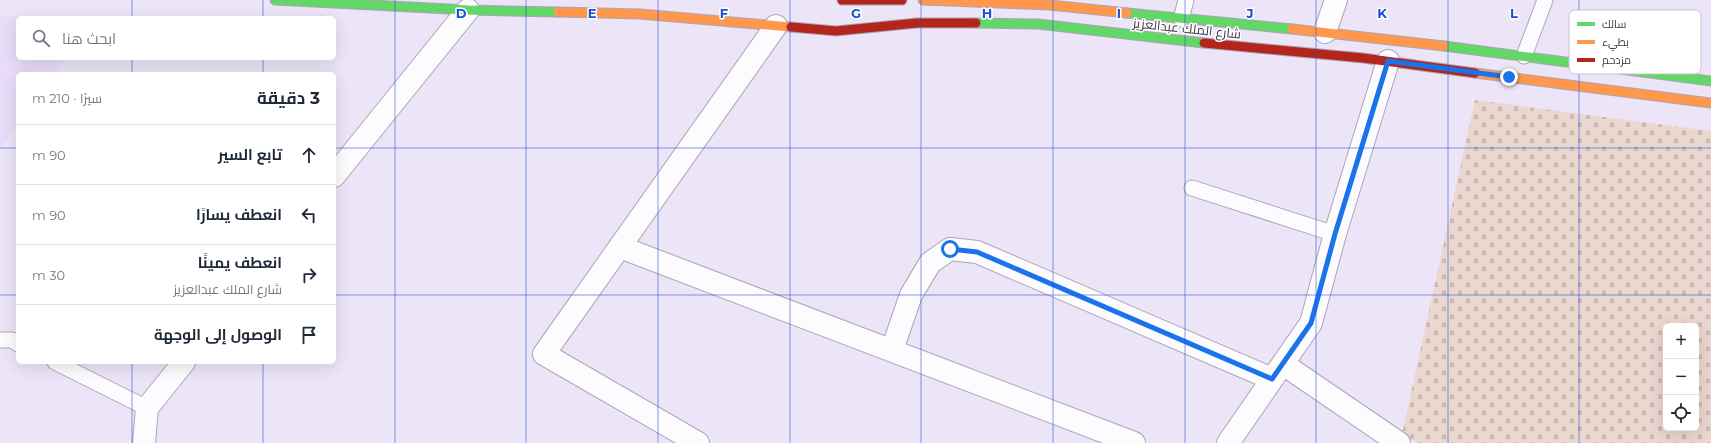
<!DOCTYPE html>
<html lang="ar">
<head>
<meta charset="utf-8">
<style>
	:root { --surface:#fff; --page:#f2f2f3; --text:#1f2937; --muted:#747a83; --line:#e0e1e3 }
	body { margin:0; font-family:Montserrat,Cairo,sans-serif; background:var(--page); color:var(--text); direction:rtl }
	.controls { position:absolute; right:12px; bottom:12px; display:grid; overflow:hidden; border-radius:6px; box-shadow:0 4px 16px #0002 }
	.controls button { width:36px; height:36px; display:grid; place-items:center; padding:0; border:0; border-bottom:1px solid var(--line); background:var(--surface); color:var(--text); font:20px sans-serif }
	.stop { position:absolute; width:12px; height:12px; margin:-9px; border:3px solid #1a73e8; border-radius:50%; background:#fff }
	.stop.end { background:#1a73e8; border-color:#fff; box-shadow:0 1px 4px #0008 }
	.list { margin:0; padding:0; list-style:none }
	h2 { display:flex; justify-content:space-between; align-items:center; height:52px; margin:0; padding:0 16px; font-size:17px }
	h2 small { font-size:13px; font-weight:400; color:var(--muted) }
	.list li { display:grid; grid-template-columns:26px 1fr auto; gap:12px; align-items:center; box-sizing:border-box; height:60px; padding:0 16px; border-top:1px solid var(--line) }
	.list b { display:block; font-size:15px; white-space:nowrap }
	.list p { margin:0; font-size:13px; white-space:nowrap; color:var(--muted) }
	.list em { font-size:13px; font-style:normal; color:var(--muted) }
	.icon { flex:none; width:22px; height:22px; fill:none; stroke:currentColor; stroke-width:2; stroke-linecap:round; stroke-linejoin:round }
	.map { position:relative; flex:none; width:1711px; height:443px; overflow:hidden; direction:ltr }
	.search { position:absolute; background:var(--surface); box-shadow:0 4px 16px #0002; left:16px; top:16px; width:320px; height:44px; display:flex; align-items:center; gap:10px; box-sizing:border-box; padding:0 14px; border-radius:6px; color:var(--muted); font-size:15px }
	.panel { position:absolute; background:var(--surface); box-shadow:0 4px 16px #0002; left:16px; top:72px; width:320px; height:292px; border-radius:6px; direction:rtl }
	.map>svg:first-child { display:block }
	.built { fill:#e8dcf8 }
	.cemetery { fill:url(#cemetery-stones); fill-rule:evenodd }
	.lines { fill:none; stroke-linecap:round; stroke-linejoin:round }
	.lane-casing { stroke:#ada5b7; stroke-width:17 }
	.street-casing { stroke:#ada5b7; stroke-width:24 }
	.fast-casing { stroke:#ada5b7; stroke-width:11 }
	.slow-casing { stroke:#ada5b7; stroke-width:11 }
	.jam-casing { stroke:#ada5b7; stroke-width:11 }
	.lane { stroke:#fcfbfe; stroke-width:15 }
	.street { stroke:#fcfbfe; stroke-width:22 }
	.fast { stroke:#63d668; stroke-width:9 }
	.slow { stroke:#ff974d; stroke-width:9 }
	.jam { stroke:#b3261e; stroke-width:9 }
	.route { stroke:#1a73e8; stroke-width:5 }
	.grid { fill:none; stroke:#1d4ed8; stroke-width:1; stroke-opacity:0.55 }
	.labels { text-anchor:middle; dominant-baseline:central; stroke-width:3; stroke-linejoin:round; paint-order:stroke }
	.street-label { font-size:13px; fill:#3f364b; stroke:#fff }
	.key { fill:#fff; stroke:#c5c3c9; stroke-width:1 }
	.key-label { font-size:11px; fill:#3f364b }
	.grid-label { font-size:13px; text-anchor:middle; font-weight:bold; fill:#1d4ed8; stroke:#fff; stroke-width:3; stroke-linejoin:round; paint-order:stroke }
</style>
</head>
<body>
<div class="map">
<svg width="1711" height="443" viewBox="0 0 1711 443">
	<defs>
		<pattern id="cemetery-stones" width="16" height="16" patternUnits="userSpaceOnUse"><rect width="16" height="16" fill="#ebd7cf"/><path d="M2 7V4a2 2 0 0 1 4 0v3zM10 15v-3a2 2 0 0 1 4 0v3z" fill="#cbb9b3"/></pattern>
	</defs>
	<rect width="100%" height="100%" fill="#ece5f7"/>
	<!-- built -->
	<polygon class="built" points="0,16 24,18 18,18 18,58 66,58 54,74 18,74 18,124 0,149"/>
	<!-- cemetery -->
	<path class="cemetery" d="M1475,100L1711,131V443H1417L1402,434ZM1666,326H1696V428H1666Z"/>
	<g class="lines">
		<defs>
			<g id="lane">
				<polyline points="1181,19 1186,0"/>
				<polyline points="1524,56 1545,0"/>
				<polyline points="1192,188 1335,234"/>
				<polyline points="0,340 12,340 18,344"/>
				<polyline points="55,362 147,408"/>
			</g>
			<g id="street">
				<polyline points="1325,32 1336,0"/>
				<polyline points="334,176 468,10"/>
				<polyline points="620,247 1134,443"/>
				<polyline points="892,350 911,295 930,263 950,249 977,252 1272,379"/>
				<polyline points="1283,364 1399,443"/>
				<polyline points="144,443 147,408 184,362"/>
				<polyline points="698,443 544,354 776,26"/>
				<polyline points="1228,443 1311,323 1335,234 1388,61"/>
			</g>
			<g id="fast">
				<polyline points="275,0 468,10 558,12"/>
				<polyline points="1127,13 1292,29"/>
				<polyline points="976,23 1038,24 1204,43"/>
				<polyline points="1444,46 1711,81"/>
			</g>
			<g id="slow">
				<polyline points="923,0 1050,5 1127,13"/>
				<polyline points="558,12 640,14 791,27"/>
				<polyline points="1292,29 1444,46"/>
				<polyline points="1475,73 1711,103"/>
			</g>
			<g id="jam">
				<polyline points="842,0 902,0"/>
				<polyline points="791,27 836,31 917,23 976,23"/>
				<polyline points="1204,43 1363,58 1475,73"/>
			</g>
		</defs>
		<!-- lane casing -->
		<use href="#lane" class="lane-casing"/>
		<!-- street casing -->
		<use href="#street" class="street-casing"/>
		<!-- fast casing -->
		<use href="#fast" class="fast-casing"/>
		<!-- slow casing -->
		<use href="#slow" class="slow-casing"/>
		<!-- jam casing -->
		<use href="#jam" class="jam-casing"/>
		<!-- lane -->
		<use href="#lane" class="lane"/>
		<!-- street -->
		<use href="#street" class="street"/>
		<!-- fast -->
		<use href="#fast" class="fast"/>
		<!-- slow -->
		<use href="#slow" class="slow"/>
		<!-- jam -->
		<use href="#jam" class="jam"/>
	</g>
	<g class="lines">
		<!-- route -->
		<polyline class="route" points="950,249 977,252 1272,379 1311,323 1335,234 1388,61 1509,77"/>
	</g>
	<!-- grid -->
	<path class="grid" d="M132,0V18M263,0V18M395,0V443M526,0V443M658,0V443M790,0V443M921,0V443M1053,0V443M1185,0V443M1316,0V443M1448,0V443M1579,0V443M132,58V74M263,58V74M0,148H18M334,148H1711M0,295H18M334,295H1711M132,362V443M263,362V443"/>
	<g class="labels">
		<!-- street labels -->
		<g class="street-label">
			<text transform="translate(1187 28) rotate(6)">شارع الملك عبدالعزيز</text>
		</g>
	</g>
	<!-- legend -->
	<rect x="1569" y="10" width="132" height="64" rx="6" class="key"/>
	<rect x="1577" y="22" width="18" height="4" fill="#63d668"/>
	<rect x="1577" y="40" width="18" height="4" fill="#ff974d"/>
	<rect x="1577" y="58" width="18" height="4" fill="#b3261e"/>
	<g class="key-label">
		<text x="1602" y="28">سالك</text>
		<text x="1602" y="46">بطيء</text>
		<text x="1602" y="64">مزدحم</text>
	</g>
	<g class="grid-label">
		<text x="461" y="18">D</text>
		<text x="592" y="18">E</text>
		<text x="724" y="18">F</text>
		<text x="856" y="18">G</text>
		<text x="987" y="18">H</text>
		<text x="1119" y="18">I</text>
		<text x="1250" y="18">J</text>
		<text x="1382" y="18">K</text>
		<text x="1514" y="18">L</text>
	</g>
</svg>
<div class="controls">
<button>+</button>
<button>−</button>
<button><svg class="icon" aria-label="locate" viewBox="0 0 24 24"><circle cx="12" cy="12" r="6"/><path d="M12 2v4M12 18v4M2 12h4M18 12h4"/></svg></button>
</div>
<div class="stop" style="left:950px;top:249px"></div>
<div class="stop end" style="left:1509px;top:77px"></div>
<div class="search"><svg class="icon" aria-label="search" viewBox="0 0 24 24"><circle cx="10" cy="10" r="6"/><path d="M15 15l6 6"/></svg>ابحث هنا</div>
<section class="panel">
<h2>3 دقيقة<small>سيرًا · 210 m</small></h2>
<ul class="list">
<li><svg class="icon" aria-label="ahead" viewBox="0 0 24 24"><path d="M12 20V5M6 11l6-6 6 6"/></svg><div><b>تابع السير</b></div><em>90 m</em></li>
<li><svg class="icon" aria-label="left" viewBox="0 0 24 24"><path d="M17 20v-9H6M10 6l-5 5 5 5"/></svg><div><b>انعطف يسارًا</b></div><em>90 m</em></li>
<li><svg class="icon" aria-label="right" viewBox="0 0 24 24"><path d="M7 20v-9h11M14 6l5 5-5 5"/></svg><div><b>انعطف يمينًا</b><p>شارع الملك عبدالعزيز</p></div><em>30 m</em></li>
<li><svg class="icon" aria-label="arrive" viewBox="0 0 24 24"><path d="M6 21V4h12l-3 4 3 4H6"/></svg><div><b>الوصول إلى الوجهة</b></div></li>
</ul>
</section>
</div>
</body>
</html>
